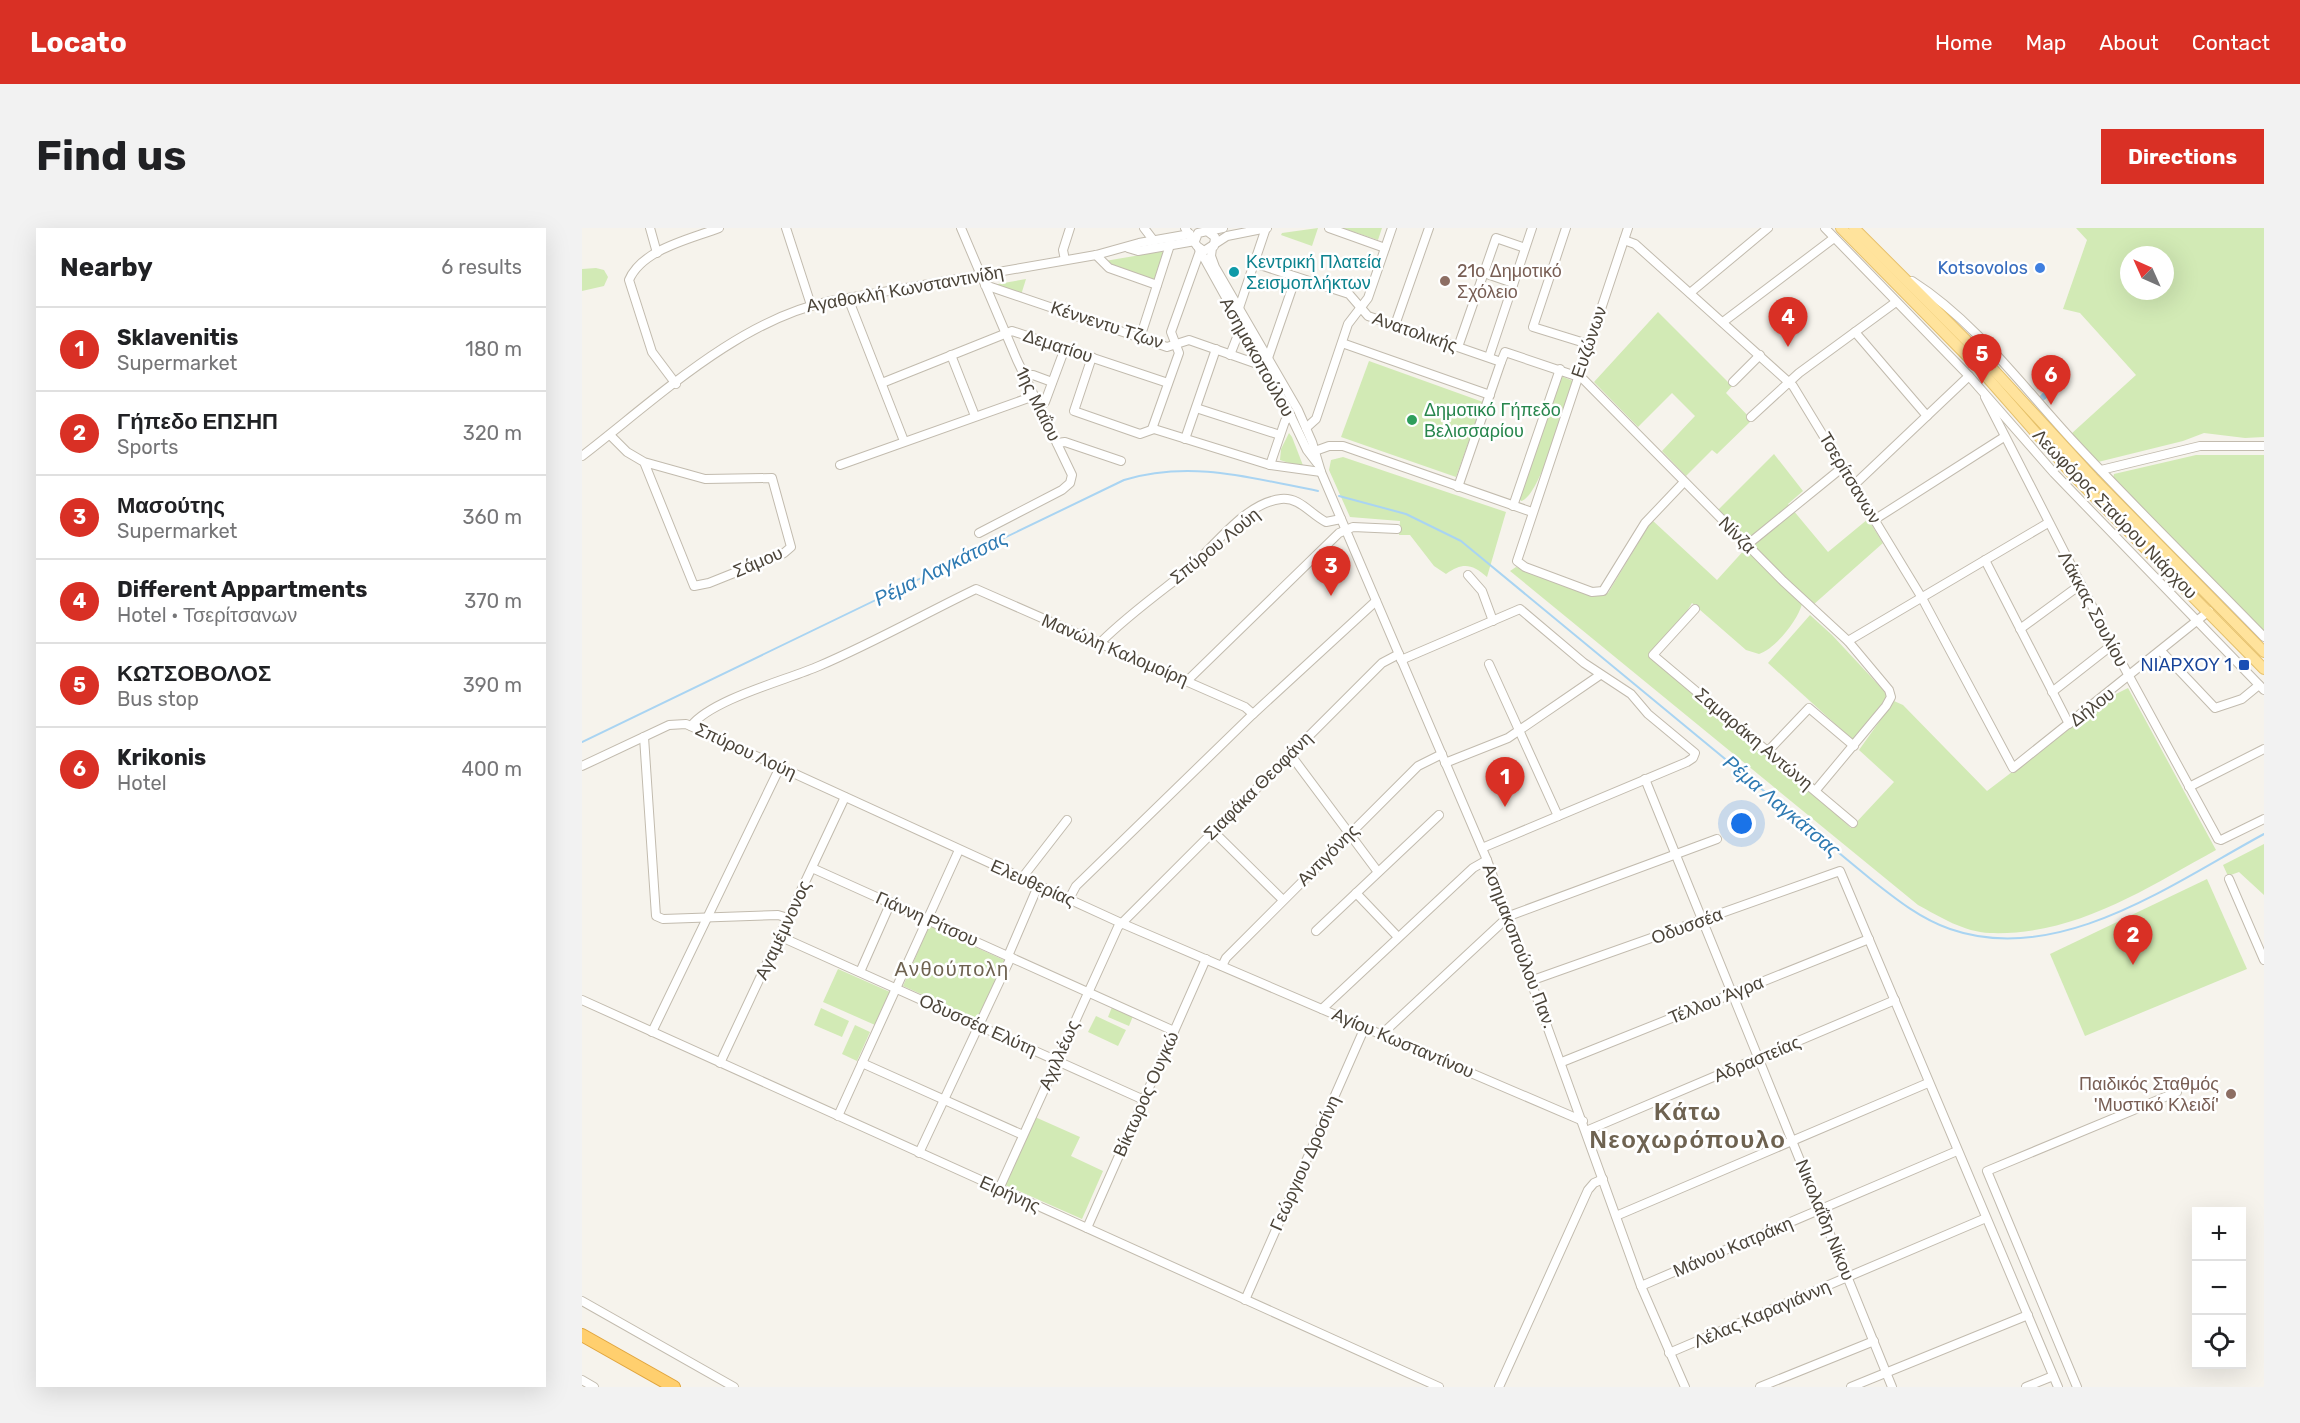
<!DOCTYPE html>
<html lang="en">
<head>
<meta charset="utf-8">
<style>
	:root { --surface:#fff; --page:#f2f2f2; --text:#202124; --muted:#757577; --line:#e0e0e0; --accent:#d93025 }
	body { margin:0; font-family:Rubik,sans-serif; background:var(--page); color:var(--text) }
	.controls { position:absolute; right:18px; bottom:18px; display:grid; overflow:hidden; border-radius:0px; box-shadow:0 6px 24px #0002 }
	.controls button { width:54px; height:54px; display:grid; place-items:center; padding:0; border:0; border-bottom:2px solid var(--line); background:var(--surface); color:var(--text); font:30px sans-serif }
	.compass { position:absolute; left:1538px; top:18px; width:54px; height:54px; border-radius:50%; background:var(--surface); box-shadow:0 6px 24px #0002; rotate:315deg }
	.you { position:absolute; left:1160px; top:596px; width:21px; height:21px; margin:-15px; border:4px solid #fff; border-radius:50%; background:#1a73e8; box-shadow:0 0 0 9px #1a73e833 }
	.badge { display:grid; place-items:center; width:39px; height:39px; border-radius:50%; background:var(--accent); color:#fff; font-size:20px; font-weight:700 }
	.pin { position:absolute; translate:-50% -50px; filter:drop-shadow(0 2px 3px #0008) }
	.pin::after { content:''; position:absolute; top:32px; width:21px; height:18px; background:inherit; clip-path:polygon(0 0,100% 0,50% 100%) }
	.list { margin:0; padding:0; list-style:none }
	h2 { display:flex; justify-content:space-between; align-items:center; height:78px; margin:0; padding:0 24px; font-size:26px }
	h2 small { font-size:20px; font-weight:400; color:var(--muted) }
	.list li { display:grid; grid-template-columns:39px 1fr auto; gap:18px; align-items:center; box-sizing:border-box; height:84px; padding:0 24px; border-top:2px solid var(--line) }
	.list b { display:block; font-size:22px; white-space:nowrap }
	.list p { margin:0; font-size:20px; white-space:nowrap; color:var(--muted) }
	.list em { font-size:20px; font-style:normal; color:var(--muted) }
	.icon { flex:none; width:33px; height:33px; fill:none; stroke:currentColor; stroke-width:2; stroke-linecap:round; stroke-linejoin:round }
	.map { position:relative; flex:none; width:1682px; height:1159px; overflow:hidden; border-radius:0px }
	header { display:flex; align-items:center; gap:36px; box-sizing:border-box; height:84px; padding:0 30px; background:var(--accent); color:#fff }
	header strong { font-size:28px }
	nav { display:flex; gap:33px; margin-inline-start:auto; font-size:21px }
	.intro { display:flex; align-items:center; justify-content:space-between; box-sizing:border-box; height:144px; padding:0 36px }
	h1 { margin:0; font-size:42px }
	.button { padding:15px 27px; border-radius:0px; background:var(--accent); color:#fff; font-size:21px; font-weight:700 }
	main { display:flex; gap:36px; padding:0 36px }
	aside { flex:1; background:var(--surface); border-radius:0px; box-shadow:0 6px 24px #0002 }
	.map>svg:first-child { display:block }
	.green { fill:#d2eab5; fill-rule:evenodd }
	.water { fill:#a9d4f2 }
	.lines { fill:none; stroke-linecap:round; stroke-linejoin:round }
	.stream { stroke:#a9d4f2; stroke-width:2 }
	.minor-casing { stroke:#c2bbae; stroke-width:10 }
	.major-casing { stroke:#e6c16a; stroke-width:12 }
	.highway-casing { stroke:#e0a43c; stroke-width:14 }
	.minor { stroke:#fff; stroke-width:8 }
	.major { stroke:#ffe39c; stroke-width:10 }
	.highway { stroke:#ffcf6e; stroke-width:12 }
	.shop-dot { fill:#3f7fe0; stroke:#fff; stroke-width:2 }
	.culture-dot { fill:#0f9aa8; stroke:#fff; stroke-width:2 }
	.education-dot { fill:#8d6e63; stroke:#fff; stroke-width:2 }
	.leisure-dot { fill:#2e9e5b; stroke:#fff; stroke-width:2 }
	.transit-dot { fill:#1a4fb4; stroke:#fff; stroke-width:2 }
	.labels { text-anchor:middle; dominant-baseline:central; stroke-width:5; stroke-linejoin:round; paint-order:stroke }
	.culture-label { font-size:18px; fill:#0d838f; stroke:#fff; text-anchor:start }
	.shop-label { font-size:18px; fill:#366cbe; stroke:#fff; text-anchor:end }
	.education-label { font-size:18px; fill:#785e54; stroke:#fff; text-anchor:start }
	.street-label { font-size:18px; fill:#4b4439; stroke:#fff }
	.leisure-label { font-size:18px; fill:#27864d; stroke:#fff; text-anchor:start }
	.transit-label { font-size:18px; fill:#164399; stroke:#fff; text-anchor:end }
	.water-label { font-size:20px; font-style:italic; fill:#2e7ab2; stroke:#fff }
	.neighbourhood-label { font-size:20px; letter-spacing:1.5px; fill:#6e6250; stroke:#fff }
	.district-label { font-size:24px; font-weight:bold; letter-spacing:1.5px; fill:#6e6250; stroke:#fff }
</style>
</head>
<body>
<header>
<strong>Locato</strong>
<nav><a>Home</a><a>Map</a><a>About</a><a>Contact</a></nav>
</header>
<div class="intro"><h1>Find us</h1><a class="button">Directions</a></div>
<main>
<aside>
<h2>Nearby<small>6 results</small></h2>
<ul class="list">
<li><span class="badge">1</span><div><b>Sklavenitis</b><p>Supermarket</p></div><em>180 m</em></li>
<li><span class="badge">2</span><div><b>Γήπεδο ΕΠΣΗΠ</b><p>Sports</p></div><em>320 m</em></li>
<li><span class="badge">3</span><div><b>Μασούτης</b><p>Supermarket</p></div><em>360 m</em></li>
<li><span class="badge">4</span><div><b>Different Appartments</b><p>Hotel · Τσερίτσανων</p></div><em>370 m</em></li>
<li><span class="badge">5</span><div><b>ΚΩΤΣΟΒΟΛΟΣ</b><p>Bus stop</p></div><em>390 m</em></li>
<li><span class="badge">6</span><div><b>Krikonis</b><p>Hotel</p></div><em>400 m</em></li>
</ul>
</aside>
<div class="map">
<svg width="1682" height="1159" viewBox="0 0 1682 1159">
	<rect width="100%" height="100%" fill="#f6f3ec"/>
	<!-- green -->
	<g class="green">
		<polygon points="736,0 730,18 699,7 700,5"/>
		<polygon points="760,0 800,0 796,12"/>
		<path d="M1494,0H1682V209L1663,210L1622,205L1601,213L1516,234L1489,206L1554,147L1498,85L1481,81L1505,12ZM1547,27H1583V63H1547Z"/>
		<polygon points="582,23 574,49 570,52 526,37 523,33"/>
		<polygon points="14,40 22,42 26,49 22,58 0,63 0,41"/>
		<polygon points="444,51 439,67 416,59 416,56"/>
		<polygon points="1076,84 1150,158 1144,165 1170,192 1135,226 1130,222 1104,248 1080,223 1113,188 1090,165 1056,199 1012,154"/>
		<polygon points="787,133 901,174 874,249 759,209"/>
		<path d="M979,148L991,153C984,173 958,270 939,273L937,270Z"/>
		<polygon points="707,205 710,209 722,240 698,232 699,221"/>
		<polygon points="1192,226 1221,263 1206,276 1246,324 1286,291 1301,315 1231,377 1136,282"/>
		<polygon points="1614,227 1682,227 1682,405 1531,250 1532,246"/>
		<path d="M761,229L924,284L905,349C890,336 881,334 864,346L852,338L828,307H817L818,293L768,289L747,242L749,232Z"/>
		<path d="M1070,292L1135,352L1164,320L1220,376C1216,392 1193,421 1177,426L1164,422L1110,375L1097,396L1067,428L1200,537L1269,600L1312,554L1277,522L1312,473L1321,477L1405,563L1530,468L1546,460L1634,622C1563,661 1493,708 1408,705C1382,704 1358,689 1336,677L928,343L934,339L1013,368L1026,365Z"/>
		<polygon points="1228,387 1250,407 1305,466 1305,472 1272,513 1186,435"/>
		<polygon points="1682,616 1682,667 1657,644 1646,648 1641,637"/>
		<polygon points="1625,651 1665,741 1503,808 1468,726"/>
		<polygon points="347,698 424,733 397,792 321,758"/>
		<polygon points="256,741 308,764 293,797 241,774"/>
		<polygon points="530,779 551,788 547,798 526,789"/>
		<polygon points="239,780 267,793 260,809 232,797"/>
		<polygon points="514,788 544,802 536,818 506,804"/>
		<polygon points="273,797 288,804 275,833 260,826"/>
		<polygon points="453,889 498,909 489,928 521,943 500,991 423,957"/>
	</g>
	<!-- water -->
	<polygon class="water" points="1471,154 1477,160 1461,173 1457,169"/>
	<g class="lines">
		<!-- stream -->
		<g class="stream">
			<path d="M757,268L824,286L879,313L1291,653C1315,672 1339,691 1368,701C1477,739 1591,655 1682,606"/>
			<path d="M0,514L542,252C609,232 669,250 736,263"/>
		</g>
		<defs>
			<g id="minor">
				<polyline points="68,0 75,25"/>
				<polyline points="204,0 229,77"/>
				<polyline points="379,0 435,132 490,247 488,255 480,262 397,305"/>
				<polyline points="562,0 572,13"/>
				<polyline points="603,0 615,18 622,23 645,8 685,0"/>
				<polyline points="747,0 803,20"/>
				<polyline points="984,0 951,99 1006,116"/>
				<polyline points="1046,0 935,333 943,339 1010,364 1021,363 1063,295 1102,254"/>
				<polyline points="1243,0 1387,148 1472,245 1682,462"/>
				<polyline points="626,3 641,0"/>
				<polyline points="1042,12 1053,16 1211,158 1340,370 1431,540 1627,383"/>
				<polyline points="613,13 616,5 625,3 633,9 632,18"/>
				<polyline points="546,20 556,23 613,13"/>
				<polyline points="630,20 629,28 633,39 716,182 730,214 739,244 905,632 1059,1058 1103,1159"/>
				<polyline points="617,21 703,176 725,222 735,235"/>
				<polyline points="514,27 527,40 575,57"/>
				<polyline points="483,32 481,22 488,0"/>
				<polyline points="672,35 767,66 786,88 919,134 923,124 1000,150 1201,353 1266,413 1307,462 1309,469 1304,478 1234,562"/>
				<polyline points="902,45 931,55"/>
				<path d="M1330,53C1393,93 1441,159 1491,213C1553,280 1619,344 1682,409"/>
				<polyline points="403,57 585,119 607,112 681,138"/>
				<polyline points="1108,65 1186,0"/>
				<polyline points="266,70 322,213"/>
				<polyline points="657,80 684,0"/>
				<polyline points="1141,94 1252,10"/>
				<polyline points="813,97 847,0"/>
				<polyline points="1273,104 1345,188"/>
				<polyline points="558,110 588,17"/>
				<polyline points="760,115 908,167"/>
				<polyline points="876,119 914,10 943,20"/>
				<polyline points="369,127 393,188"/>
				<polyline points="648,127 659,99"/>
				<polyline points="510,129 492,183 558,206 572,201 688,237 739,244"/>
				<polyline points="907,129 950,0"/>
				<polyline points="686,130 714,49"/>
				<polyline points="442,147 451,147 470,154"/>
				<polyline points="1151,154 1178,127"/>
				<polyline points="300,155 430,103 586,155"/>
				<path d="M94,156L70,124L47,52C60,21 109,11 137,0"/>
				<polyline points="1403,169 1530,417 1636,611 1639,612 1682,591"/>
				<polyline points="458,179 463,174 483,120"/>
				<polyline points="614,180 698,207"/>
				<polyline points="1169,189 1217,145 1314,74"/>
				<polyline points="724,200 734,191 766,96 786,70 810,0"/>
				<polyline points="570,201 597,125 589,104 618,23"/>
				<polyline points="28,207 45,224 62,234 112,358 127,355 202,325 209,319 190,250 123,251 62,234"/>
				<polyline points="603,211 634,121"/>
				<polyline points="475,215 483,214 539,233"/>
				<polyline points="733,223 747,218 761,218 950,284"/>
				<path d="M0,228C73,172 157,91 249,73L514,27L557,15L608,6"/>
				<polyline points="258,237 452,168"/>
				<polyline points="688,237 703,193 709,188"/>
				<polyline points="1519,242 1618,218 1682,218"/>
				<polyline points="1272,257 1387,148"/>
				<polyline points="876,259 919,134"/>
				<polyline points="931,278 978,141"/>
				<polyline points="1292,292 1422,209"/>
				<polyline points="1165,317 1261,239"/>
				<polyline points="1403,332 1487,496"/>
				<polyline points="886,347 900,363 911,393"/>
				<polyline points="1113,381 1071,427 1271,595"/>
				<polyline points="1438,401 1498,357"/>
				<polyline points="1266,413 1466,295"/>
				<path d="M519,414C544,389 573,368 601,346C629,324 661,275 699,271C718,269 728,286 744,294L759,291"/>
				<polyline points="1579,423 1633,480 1660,471 1677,457"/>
				<polyline points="819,432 938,381 1002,435 1049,466 1066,486 1113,525 1111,530 1105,534 900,620"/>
				<polyline points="907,436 976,588"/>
				<polyline points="606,452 757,305 771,299 815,301"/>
				<polyline points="1470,464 1530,417"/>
				<path d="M109,498C130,471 205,452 237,438C291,415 342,386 394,361L663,479L671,486"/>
				<polyline points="62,509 74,688 81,691 196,687 206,690"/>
				<polyline points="1187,522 1227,480 1272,518"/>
				<polyline points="708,526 796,644"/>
				<polyline points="863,535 926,510 1018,447"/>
				<polyline points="0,538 87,497 104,496 539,695 1001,893"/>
				<polyline points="1063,551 1310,1159"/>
				<polyline points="1607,559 1682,521"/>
				<polyline points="631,603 701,672"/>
				<polyline points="230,640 592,803"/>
				<polyline points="440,650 485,592"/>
				<polyline points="1647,651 1682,732"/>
				<polyline points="774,665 816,709"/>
				<polyline points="487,671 494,658 671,486 794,373"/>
				<polyline points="734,703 857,587"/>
				<polyline points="197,708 562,872"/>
				<polyline points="426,728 456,658"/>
				<polyline points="640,738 644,730 836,538 860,526"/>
				<polyline points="278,744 309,674"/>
				<polyline points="951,752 1258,643 1476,1159"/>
				<polyline points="0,772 857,1159"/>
				<polyline points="740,781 891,640 905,632"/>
				<polyline points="70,804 198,539"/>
				<polyline points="800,806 927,688 1135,611"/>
				<polyline points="980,834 1287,711"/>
				<polyline points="138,835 263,569"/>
				<polyline points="280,835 441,907"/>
				<polyline points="256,888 377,622"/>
				<polyline points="1004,903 1313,772"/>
				<polyline points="337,925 429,729"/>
				<polyline points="417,961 536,699 800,435 817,426"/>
				<polyline points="1034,988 1346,855"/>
				<polyline points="505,1000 624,731"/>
				<polyline points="1059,1058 1375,923"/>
				<polyline points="663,1072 783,799"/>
				<polyline points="0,1073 152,1159"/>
				<polyline points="1087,1125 1404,990"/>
				<polyline points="0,1152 12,1159"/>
				<polyline points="917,1159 1006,962 1012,955 1021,951"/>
				<polyline points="1178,1159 1292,1113"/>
				<polyline points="1269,1159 1446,1087"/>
				<polyline points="1444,1159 1471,1148"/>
				<polyline points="1495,1159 1405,943 1595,864"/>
			</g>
			<g id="major">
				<polyline points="1259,0 1396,139 1490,246 1682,441"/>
				<polyline points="1272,0 1386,114 1511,250 1682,424"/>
			</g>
			<polyline id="highway" points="0,1107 92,1159"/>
		</defs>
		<!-- minor casing -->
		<use href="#minor" class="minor-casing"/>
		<!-- major casing -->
		<use href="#major" class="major-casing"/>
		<!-- highway casing -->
		<use href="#highway" class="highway-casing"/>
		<!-- minor -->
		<use href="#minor" class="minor"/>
		<!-- major -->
		<use href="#major" class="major"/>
		<!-- highway -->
		<use href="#highway" class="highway"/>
	</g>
	<!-- markers -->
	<circle class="shop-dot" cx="1458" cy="40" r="6"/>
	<circle class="culture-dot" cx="652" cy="44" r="6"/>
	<g class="education-dot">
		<circle cx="863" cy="53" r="6"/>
		<circle cx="1649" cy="866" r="6"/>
	</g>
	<circle class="leisure-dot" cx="830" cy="192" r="6"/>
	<rect class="transit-dot" x="1656" y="431" width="12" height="12" rx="3"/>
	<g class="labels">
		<!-- culture labels -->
		<g class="culture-label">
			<text x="664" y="34">Κεντρική Πλατεία<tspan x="664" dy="21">Σεισμοπλήκτων</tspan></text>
		</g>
		<!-- shop labels -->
		<g class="shop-label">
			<text x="1446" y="40">Kotsovolos</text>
		</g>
		<!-- education labels -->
		<g class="education-label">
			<text x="875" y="43">21ο Δημοτικό<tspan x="875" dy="21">Σχόλειο</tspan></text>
			<text x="1637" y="856" text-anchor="end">Παιδικός Σταθμός<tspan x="1637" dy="21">'Μυστικό Κλειδί'</tspan></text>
		</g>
		<!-- street labels -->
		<g class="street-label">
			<text transform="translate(323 61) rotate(-10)">Αγαθοκλή Κωνσταντινίδη</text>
			<text transform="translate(525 97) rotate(18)">Κέννεντυ Τζων</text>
			<text transform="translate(833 104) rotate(19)">Ανατολικής</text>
			<text transform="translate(1007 114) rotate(-71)">Ευζώνων</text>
			<text transform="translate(476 118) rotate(18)">Δεματίου</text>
			<text transform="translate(675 129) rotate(61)">Ασημακοπούλου</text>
			<text transform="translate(456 176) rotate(64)">1ης Μαΐου</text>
			<text transform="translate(1268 250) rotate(59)">Τσερίτσανων</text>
			<text transform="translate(1533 286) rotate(46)">Λεωφόρος Σταύρου Νιάρχου</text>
			<text transform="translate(1155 307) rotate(45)">Νίνζα</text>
			<text transform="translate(633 318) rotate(-39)">Σπύρου Λούη</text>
			<text transform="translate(176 334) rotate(-23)">Σάμου</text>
			<text transform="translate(1511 381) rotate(62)">Λάκκας Σουλίου</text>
			<text transform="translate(533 422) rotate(23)">Μανώλη Καλομοίρη</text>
			<text transform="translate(1510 479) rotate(-38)">Δήλου</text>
			<text transform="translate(1172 511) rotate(40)">Σαμαράκη Αντώνη</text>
			<text transform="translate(164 523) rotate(25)">Σπύρου Λούη</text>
			<text transform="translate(676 558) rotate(-45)">Σιαφάκα Θεοφάνη</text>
			<text transform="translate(746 627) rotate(-45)">Αντιγόνης</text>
			<text transform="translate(451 655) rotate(24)">Ελευθερίας</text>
			<text transform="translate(345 691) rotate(24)">Γιάννη Ρίτσου</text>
			<text transform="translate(1105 698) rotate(-20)">Οδυσσέα</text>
			<text transform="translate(201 702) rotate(-65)">Αγαμέμνονoς</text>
			<text transform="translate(937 718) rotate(69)">Ασημακοπούλου Παν.</text>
			<text transform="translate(1134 772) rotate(-22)">Τέλλου Άγρα</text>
			<text transform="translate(396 797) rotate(24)">Οδυσσέα Ελύτη</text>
			<text transform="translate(821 815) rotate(23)">Αγίου Κωσταντίνου</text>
			<text transform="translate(477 827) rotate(-66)">Αχιλλέως</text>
			<text transform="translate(1175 831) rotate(-23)">Αδραστείας</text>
			<text transform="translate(564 866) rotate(-66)">Βίκτωρος Ουγκώ</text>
			<text transform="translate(723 935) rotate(-66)">Γεώργιου Δροσίνη</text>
			<text transform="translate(428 966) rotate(24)">Ειρήνης</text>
			<text transform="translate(1243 992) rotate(68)">Νικολαΐδη Νίκου</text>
			<text transform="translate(1151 1019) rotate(-23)">Μάνου Κατράκη</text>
			<text transform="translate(1180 1086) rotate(-23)">Λέλας Καραγιάννη</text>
		</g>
		<!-- leisure labels -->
		<g class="leisure-label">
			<text x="842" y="182">Δημοτικό Γήπεδο<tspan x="842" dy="21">Βελισσαρίου</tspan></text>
		</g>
		<!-- transit labels -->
		<g class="transit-label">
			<text x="1650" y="437">ΝΙΑΡΧΟΥ 1</text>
		</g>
		<!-- water labels -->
		<g class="water-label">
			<text transform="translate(359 340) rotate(-26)">Ρέμα Λαγκάτσας</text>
			<text transform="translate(1200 578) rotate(40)">Ρέμα Λαγκάτσας</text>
		</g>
		<!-- neighbourhood labels -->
		<g class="neighbourhood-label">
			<text x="370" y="741">Ανθούπολη</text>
		</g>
		<!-- district labels -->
		<g class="district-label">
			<text x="1106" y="884">Κάτω<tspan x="1106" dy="28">Νεοχωρόπουλο</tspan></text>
		</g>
	</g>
</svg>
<div class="controls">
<button>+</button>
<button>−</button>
<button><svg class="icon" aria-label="locate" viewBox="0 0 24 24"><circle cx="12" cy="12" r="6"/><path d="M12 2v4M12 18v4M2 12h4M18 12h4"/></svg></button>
</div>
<svg class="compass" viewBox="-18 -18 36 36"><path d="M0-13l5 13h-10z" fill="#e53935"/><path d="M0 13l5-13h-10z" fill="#757577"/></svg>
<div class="you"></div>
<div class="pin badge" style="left:923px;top:579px">1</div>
<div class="pin badge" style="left:1551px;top:737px">2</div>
<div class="pin badge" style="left:749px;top:368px">3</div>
<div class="pin badge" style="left:1206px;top:119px">4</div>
<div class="pin badge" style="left:1400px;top:156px">5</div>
<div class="pin badge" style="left:1469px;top:177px">6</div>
</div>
</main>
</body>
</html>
